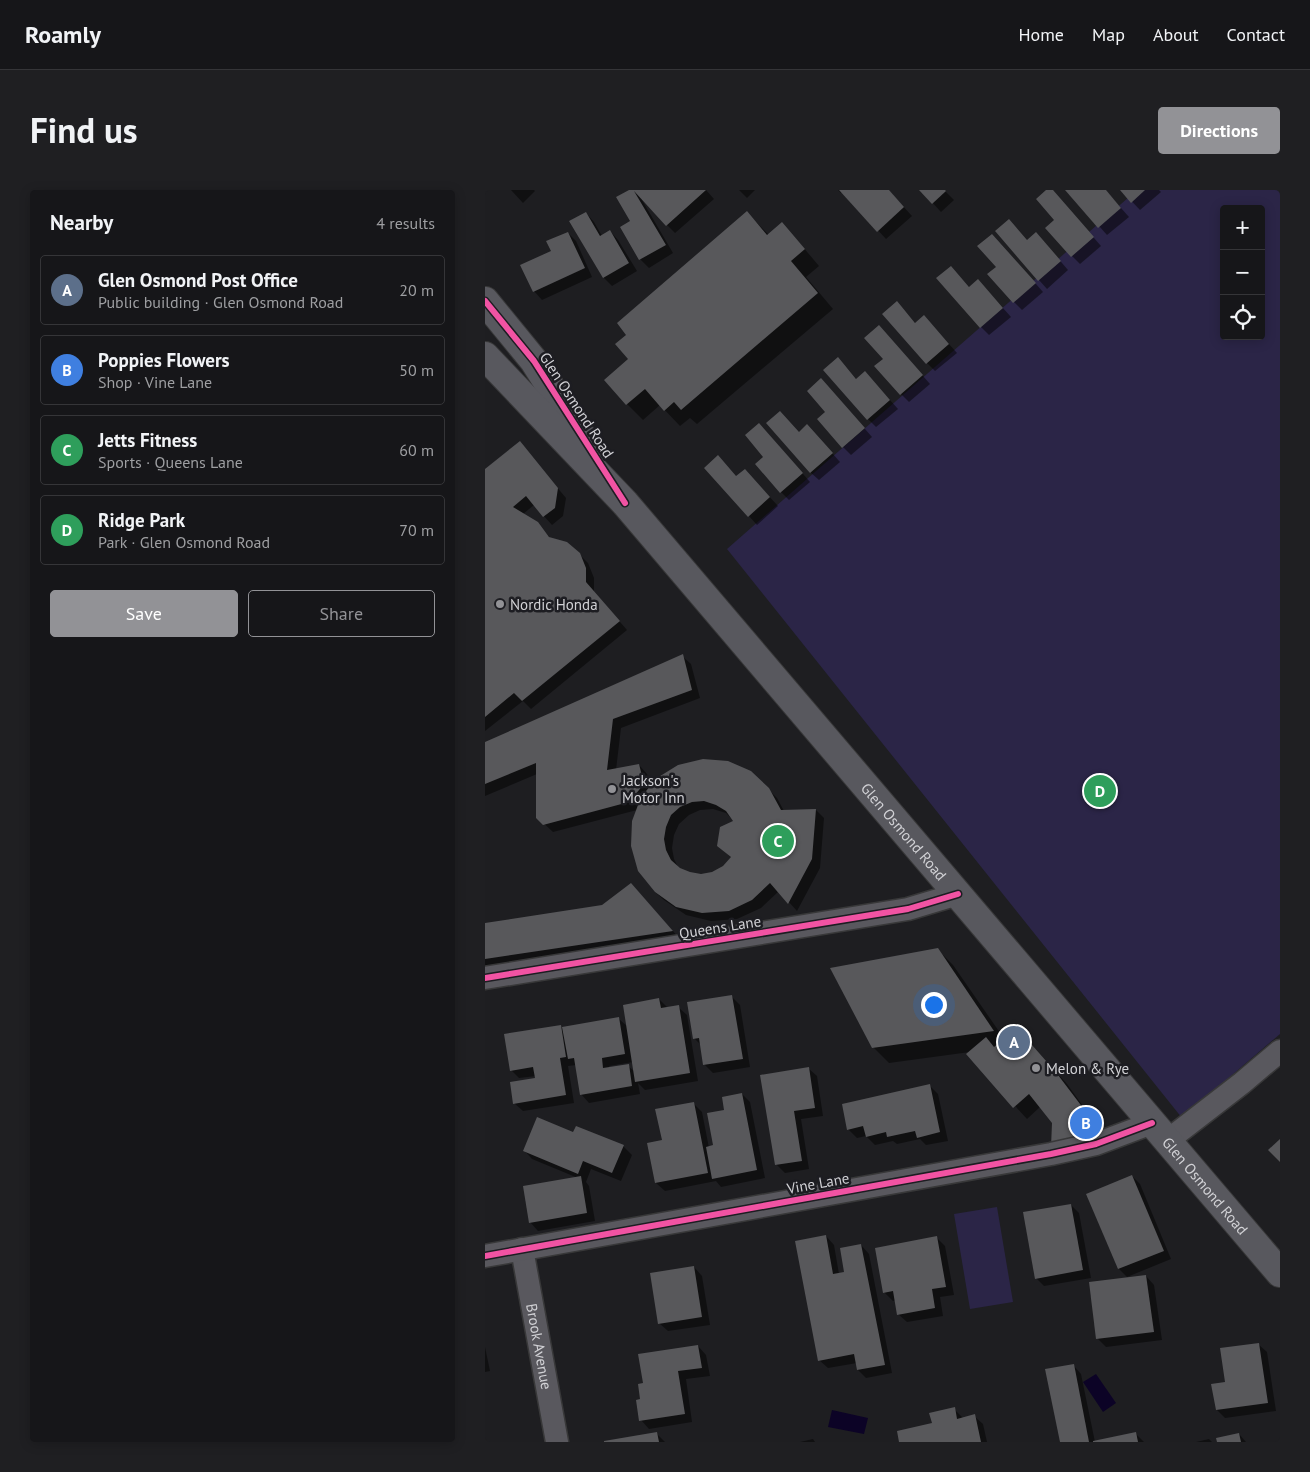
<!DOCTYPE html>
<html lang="en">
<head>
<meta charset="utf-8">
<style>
	:root { --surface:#161619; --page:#1f1f22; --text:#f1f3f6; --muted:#9e9fa2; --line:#353538; --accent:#929296 }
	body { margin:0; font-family:"PT Sans",sans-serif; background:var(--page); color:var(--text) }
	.controls { position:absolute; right:15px; top:15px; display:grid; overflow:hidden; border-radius:5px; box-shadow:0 2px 12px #0003 }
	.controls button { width:45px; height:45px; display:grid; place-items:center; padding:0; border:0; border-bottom:1px solid var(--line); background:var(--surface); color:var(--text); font:25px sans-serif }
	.you { position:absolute; left:448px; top:814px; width:18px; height:18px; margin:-12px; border:4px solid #fff; border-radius:50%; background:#1a73e8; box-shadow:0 0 0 8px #1a73e833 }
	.badge { display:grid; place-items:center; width:32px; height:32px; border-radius:50%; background:var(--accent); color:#fff; font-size:16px; font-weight:700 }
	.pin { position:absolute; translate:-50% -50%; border:2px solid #fff; box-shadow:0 1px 5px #0006 }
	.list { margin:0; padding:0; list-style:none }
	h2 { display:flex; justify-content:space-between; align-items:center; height:65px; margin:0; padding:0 20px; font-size:21px }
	h2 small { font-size:16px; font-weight:400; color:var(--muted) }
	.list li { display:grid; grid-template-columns:32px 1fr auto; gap:15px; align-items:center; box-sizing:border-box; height:70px; margin:0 10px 10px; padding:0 10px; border:1px solid var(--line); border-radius:5px }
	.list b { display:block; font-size:19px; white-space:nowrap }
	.list p { margin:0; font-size:16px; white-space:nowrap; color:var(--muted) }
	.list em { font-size:16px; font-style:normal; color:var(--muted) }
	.actions { display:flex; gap:10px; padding:15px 20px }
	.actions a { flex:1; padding:11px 0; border:1px solid var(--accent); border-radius:5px; text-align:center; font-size:18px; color:var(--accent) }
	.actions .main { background:var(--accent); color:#fff }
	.icon { flex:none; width:28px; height:28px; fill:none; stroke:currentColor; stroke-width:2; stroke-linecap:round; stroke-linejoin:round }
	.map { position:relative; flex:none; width:795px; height:1252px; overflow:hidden; border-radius:5px }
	header { display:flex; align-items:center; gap:30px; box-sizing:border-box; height:70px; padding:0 25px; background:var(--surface); border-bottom:1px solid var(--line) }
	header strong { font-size:24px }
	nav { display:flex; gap:28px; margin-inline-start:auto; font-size:18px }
	.intro { display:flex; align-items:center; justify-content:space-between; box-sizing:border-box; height:120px; padding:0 30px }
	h1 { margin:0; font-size:35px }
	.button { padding:12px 22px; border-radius:5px; background:var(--accent); color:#fff; font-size:18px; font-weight:700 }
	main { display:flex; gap:30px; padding:0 30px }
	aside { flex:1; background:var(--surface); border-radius:5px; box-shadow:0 2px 12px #0003 }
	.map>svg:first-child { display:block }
	.green { fill:#2b2547; fill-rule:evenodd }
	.water { fill:#0c0326 }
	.shadow { fill:#0007; fill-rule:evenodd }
	.building { fill:#58585b; fill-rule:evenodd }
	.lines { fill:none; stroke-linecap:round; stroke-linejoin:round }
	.minor-casing { stroke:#383839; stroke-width:25 }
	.trunk-casing { stroke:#383839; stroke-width:30 }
	.minor { stroke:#59585e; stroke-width:22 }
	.trunk { stroke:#58585e; stroke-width:28 }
	.cycleway-casing { stroke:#1d1d22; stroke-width:9 }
	.cycleway { stroke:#f153a3; stroke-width:6 }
	.poi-dot { fill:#929296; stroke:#1d1d22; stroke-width:2 }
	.labels { text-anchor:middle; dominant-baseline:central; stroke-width:5; stroke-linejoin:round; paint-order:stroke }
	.street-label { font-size:15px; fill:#d1d1d5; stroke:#1d1d22 }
	.poi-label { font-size:15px; fill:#d1d1d5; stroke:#1d1d22; text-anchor:start }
</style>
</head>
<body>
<header>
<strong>Roamly</strong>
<nav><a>Home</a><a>Map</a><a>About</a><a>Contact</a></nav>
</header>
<div class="intro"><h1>Find us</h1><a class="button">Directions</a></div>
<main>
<aside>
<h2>Nearby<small>4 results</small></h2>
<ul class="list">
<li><span class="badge" style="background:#5c6f8a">A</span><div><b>Glen Osmond Post Office</b><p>Public building · Glen Osmond Road</p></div><em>20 m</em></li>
<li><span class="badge" style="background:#3f7fe0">B</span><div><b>Poppies Flowers</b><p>Shop · Vine Lane</p></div><em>50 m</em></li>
<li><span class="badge" style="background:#2e9e5b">C</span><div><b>Jetts Fitness</b><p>Sports · Queens Lane</p></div><em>60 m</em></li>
<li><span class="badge" style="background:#2e9e5b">D</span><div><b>Ridge Park</b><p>Park · Glen Osmond Road</p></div><em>70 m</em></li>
</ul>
<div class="actions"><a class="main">Save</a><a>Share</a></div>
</aside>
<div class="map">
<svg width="795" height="1252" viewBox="0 0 795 1252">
	<rect width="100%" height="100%" fill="#1e1e21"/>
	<!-- green -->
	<g class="green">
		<path d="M652,0H795V844L697,928L242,359ZM739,19H776V146H739Z"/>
		<polygon points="512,1017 528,1112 485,1119 469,1024"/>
	</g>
	<!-- water -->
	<g class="water">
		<polygon points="611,1184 631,1213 618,1222 598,1192"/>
		<polygon points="347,1220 383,1228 379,1244 343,1237"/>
	</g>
	<!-- shadow -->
	<g class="shadow">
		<polygon points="26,0 49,0 50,1 38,13"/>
		<polygon points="146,0 149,1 151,0 221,0 229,9 190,43 157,10 188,63 164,78 155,69 147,32"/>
		<polygon points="254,0 270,0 262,8"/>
		<polygon points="353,0 403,0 427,26 401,49 358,2 356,3"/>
		<polygon points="436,0 459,0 469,10 456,22"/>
		<polygon points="563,0 566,0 573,7 616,56 595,74 587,66 571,30"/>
		<polygon points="582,0 620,0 644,27 622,45"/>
		<polygon points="636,0 674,0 676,2 655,20"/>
		<polygon points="101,23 109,32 117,46 125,41 133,50 152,81 127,96 119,88 86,31"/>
		<polygon points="262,23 284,45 297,34 312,50 334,76 321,87 348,119 212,234 205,228 195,236 175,215 158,230 142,214 144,170"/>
		<polygon points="511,42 543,51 559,52 583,80 562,99"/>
		<polygon points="83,43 91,51 107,87 57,110 49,101 67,61"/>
		<polygon points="515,53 558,102 537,120 529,112 513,77"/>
		<polygon points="474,86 485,98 501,99 526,127 504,145 496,137"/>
		<polygon points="420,121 431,134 447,135 472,163 450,181 442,173"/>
		<polygon points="402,145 445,194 424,212 416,204 400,169"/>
		<polygon points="361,177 372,190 388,191 413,219 391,237 383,229"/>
		<polygon points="344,198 387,247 366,265 358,257 342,222"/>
		<polygon points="282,243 325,292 304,310 296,302 280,267"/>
		<polygon points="314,243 330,244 355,272 334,290 325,282"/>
		<polygon points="35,253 81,308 78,326 67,335 49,315 38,324 52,333 66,349 94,364 103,373 109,388 109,402 142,440 46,519 38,511 0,541 0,281"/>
		<polygon points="221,278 252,287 268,289 293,316 272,335"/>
		<path d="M197,466L206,474L215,508L136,538L131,580L154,575L162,584L166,597L283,599L292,608L299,621L331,620L339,628L335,678L312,721L294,701L276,718L252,729L226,731L201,725L179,710L170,702L152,620L68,642L53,628L52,584L0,606V554ZM228,619L241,623L250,632L234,656L247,668L239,677L227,683L216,685L205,684L194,679L189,669L187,658L189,645L194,634L204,625L215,620Z"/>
		<polygon points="154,703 195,749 0,778 0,734 118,716"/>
		<polygon points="452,759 468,775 520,850 544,852 582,894 621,948 576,965 568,933 555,917 542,929 483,864 485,862 404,873 388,857"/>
		<polygon points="247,807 255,815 265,877 228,883 219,874 216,855 209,848"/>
		<path d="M174,809L183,818L193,817L202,825L213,891L160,900L153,893L155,904L104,913L96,904L91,875L83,876L89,913L38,921L29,913L52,889L51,886L34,888L26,880L75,836L77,838L134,829L143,837ZM148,872L150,882L143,876L125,879L124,876Z"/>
		<polygon points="323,878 332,886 338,926 316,929 324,979 300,983 291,974 277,886"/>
		<polygon points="445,896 453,904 463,951 441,955 435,949 412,954 408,951 390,955 381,946 372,948 363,939"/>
		<polygon points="257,904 265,912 280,988 236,997 231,991 180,1001 171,993 178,951 209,914 217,922 224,958 230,956 241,921"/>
		<polygon points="89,944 138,956 147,965 136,991 106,979 101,992 104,996 110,1031 53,1041 45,1032 93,988 47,969 39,960"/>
		<polygon points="647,986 655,994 686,1069 642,1087 634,1079 603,1004"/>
		<polygon points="586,1015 594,1023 606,1088 559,1096 551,1088"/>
		<polygon points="341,1046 349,1055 354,1084 361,1083 376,1055 384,1064 407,1183 381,1188 373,1180 372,1173 343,1178 334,1170"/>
		<polygon points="451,1047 460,1056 469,1105 455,1107 458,1126 422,1132 413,1124 411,1110 408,1111 399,1102"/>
		<polygon points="209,1077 217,1086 225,1135 183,1141 174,1133"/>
		<polygon points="661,1086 669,1095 677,1150 621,1157 613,1149"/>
		<polygon points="773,1154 782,1162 791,1221 740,1228 732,1220 742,1193"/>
		<polygon points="213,1156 221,1165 225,1186 201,1189 207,1232 164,1239 156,1230 159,1195"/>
		<polygon points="0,1157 5,1181 0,1182"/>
		<polygon points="588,1175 596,1184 610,1252 651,1244 659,1252 576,1252"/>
		<polygon points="469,1219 478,1228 489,1226 498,1234 502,1252 415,1252 448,1234"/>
		<polygon points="172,1244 180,1252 120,1252"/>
		<polygon points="754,1244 761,1252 733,1252"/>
		<polygon points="328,1249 330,1252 315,1252"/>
		<polygon points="724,1249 727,1252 711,1252"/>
	</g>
	<!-- building -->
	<g class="building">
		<polygon points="144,0 221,0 181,36 149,1 181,55 154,70 135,37 145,31 131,7"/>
		<polygon points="354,0 404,0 419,17 392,42"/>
		<polygon points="434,0 460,0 461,1 447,14"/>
		<polygon points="561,0 568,0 609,47 586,67 560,38 569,30 551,9"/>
		<polygon points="580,0 621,0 636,18 613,38"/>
		<polygon points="635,0 660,0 646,13"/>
		<polygon points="262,21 282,45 297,32 320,59 306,71 333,103 196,220 189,212 179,221 160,199 141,215 119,190 143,169 130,154 141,145 132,133"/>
		<polygon points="101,22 115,46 125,40 144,73 118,88 84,31"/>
		<polygon points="524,29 542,50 551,42 576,71 553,91 510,41"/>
		<polygon points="83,42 100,78 48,102 35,75 66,61 61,51"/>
		<polygon points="507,44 551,93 528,113 502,84 511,77 492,56"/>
		<polygon points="466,76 484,97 493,89 518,118 495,138 451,88"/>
		<polygon points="412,111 430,133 439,125 464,154 441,174 397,124"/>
		<polygon points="394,135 438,185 415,205 389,176 398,169 379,148"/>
		<polygon points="353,167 371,189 380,181 405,210 382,230 338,180"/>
		<polygon points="336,188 380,238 357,258 332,229 340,222 322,201"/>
		<polygon points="295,221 314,242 322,234 348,263 325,283 281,233"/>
		<polygon points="274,233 318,283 295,303 270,274 278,267 260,245"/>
		<polygon points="35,251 73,298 70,318 58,327 41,306 28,317 53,332 64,347 82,352 95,363 101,378 101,392 135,431 37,511 29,503 0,527 0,279"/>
		<polygon points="233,265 251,286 260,279 285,307 263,327 219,278"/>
		<polygon points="198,464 207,500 128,529 122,580 154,574 159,594 144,612 58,635 51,628 51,573 0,594 0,552"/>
		<path d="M218,569L243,571L266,581L284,598L296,620L331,619L327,669L303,714L285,693L267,710L244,721L217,723L191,717L170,702L153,681L146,656L147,631L156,607L172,588L193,575ZM219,611L231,615L241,621L248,631L235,637L232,656L246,667L238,676L227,682L216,684L205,682L195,678L186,670L181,660L179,649L181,637L186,625L195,617L207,612Z"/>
		<polygon points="146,693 188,741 0,769 0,733 117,715"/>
		<polygon points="453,758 509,841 387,858 345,778"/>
		<polygon points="247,805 258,869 218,875 214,848 208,849 202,812"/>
		<polygon points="174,808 176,818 194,815 205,883 150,892 138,815"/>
		<polygon points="134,827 140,864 117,868 118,878 144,874 147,896 95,905 89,868 83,869 77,837"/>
		<polygon points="76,835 81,867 75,868 81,905 28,914 25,892 50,888 48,877 25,881 19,844"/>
		<polygon points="532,838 570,881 614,939 566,957 567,933 544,904 528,918 481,864 501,847 509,857"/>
		<polygon points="324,877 330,918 309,921 317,971 290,975 275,885"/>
		<polygon points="445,894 455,942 432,948 430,941 402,947 401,942 381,947 378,936 362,940 357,914"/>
		<polygon points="257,903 272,980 227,989 221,957 228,955 222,923 239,920 237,907"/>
		<polygon points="209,912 223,983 170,993 162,953 177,950 170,919"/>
		<polygon points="52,927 88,942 91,936 139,955 127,983 98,971 93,984 38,961"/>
		<polygon points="795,949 795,972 783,960"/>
		<polygon points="647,985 679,1061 633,1079 601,1004"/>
		<polygon points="96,986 102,1023 44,1033 38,996"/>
		<polygon points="586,1014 598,1080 550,1089 538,1022"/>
		<polygon points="341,1045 348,1084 359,1082 355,1058 376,1054 400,1175 372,1180 369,1164 333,1171 310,1051"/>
		<polygon points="452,1046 461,1097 447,1099 450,1118 412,1125 408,1101 398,1103 390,1058"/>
		<polygon points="209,1076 217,1127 173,1134 165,1083"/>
		<polygon points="661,1085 669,1142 611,1149 604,1092"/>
		<polygon points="774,1153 783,1213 731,1220 726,1194 740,1192 735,1158"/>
		<polygon points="213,1155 217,1178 193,1181 200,1224 154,1231 151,1210 155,1209 153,1194 158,1193 153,1164"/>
		<polygon points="589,1174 604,1252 575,1252 560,1179"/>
		<polygon points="470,1217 472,1229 490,1224 496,1252 414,1252 412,1241 447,1233 444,1223"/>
		<polygon points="172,1242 174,1252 119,1252 119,1251"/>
		<polygon points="651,1242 653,1252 608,1252 608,1251"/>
		<polygon points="754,1243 756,1252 732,1252 731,1248"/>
	</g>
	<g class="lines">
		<defs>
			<g id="minor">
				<polyline points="0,788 423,719 473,704"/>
				<polyline points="682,951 757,893 795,861"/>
				<path id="s1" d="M37,1059L72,1252"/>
				<polyline points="0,1066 566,964 611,954 667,933"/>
			</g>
			<g id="trunk">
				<polyline points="0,111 49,171 106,261"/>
				<path id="s2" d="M0,166L140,313L795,1083"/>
			</g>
		</defs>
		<!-- minor casing -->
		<use href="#minor" class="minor-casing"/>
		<!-- trunk casing -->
		<use href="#trunk" class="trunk-casing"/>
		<!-- minor -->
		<use href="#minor" class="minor"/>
		<!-- trunk -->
		<use href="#trunk" class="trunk"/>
		<defs>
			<g id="cycleway">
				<polyline points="0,111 49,171 140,313"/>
				<polyline points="0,788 423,719 473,704"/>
				<polyline points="0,1066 566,964 611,954 667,933"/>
			</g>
		</defs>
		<!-- cycleway casing -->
		<use href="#cycleway" class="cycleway-casing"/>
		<!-- cycleway -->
		<use href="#cycleway" class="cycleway"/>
	</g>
	<!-- markers -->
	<g class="poi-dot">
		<circle cx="15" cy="414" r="5"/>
		<circle cx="127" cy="599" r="5"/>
		<circle cx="551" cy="878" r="5"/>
	</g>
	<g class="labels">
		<!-- street labels -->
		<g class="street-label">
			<text transform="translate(92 215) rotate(57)">Glen Osmond Road</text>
			<text stroke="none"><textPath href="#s2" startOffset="634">Glen Osmond Road</textPath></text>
			<text transform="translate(235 737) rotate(-9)">Queens Lane</text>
			<text transform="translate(333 993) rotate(-10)">Vine Lane</text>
			<text stroke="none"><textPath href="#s2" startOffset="1099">Glen Osmond Road</textPath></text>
			<text stroke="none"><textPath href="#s1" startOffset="99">Brook Avenue</textPath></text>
		</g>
		<!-- poi labels -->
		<g class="poi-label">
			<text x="25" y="414">Nordic Honda</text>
			<text x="137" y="590">Jackson's<tspan x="137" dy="17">Motor Inn</tspan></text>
			<text x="561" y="878">Melon &amp; Rye</text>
		</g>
	</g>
</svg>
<div class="controls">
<button>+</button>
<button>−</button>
<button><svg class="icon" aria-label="locate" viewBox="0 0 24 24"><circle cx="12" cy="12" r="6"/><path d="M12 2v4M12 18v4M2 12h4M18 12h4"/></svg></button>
</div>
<div class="you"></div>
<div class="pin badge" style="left:529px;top:852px;background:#5c6f8a">A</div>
<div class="pin badge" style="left:601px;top:933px;background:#3f7fe0">B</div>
<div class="pin badge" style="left:293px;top:651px;background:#2e9e5b">C</div>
<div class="pin badge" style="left:615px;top:601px;background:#2e9e5b">D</div>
</div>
</main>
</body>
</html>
